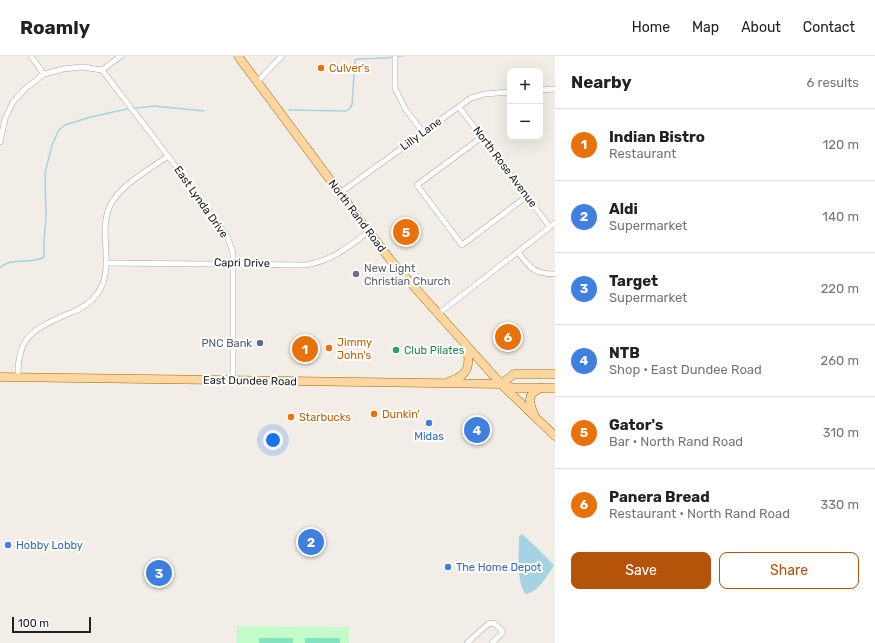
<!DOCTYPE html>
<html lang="en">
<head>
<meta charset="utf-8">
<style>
	:root { --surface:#fff; --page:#f2f2f2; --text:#222; --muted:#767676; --line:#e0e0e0; --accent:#b45309 }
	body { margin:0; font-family:Rubik,sans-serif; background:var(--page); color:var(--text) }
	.controls { position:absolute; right:12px; top:12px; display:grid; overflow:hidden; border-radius:8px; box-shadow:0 4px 16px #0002 }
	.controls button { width:36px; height:36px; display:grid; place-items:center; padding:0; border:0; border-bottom:1px solid var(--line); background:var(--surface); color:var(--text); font:20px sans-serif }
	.scale { position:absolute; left:12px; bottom:10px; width:79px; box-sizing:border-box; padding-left:4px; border:2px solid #212121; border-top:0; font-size:11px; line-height:14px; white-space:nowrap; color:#212121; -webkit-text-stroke:3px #fff; paint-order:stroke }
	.you { position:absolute; left:273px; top:384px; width:14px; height:14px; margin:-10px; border:3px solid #fff; border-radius:50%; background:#1a73e8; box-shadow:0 0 0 6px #1a73e833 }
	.badge { display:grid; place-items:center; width:26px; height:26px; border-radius:50%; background:var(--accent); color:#fff; font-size:13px; font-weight:700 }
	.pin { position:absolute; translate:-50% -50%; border:2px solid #fff; box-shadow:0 1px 4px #0006 }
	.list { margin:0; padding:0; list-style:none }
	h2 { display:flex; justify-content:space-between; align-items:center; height:52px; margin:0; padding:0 16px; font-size:17px }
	h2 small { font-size:13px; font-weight:400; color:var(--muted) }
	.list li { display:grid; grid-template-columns:26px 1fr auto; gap:12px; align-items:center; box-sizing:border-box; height:72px; padding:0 16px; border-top:1px solid var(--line) }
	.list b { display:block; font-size:15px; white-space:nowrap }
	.list p { margin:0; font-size:13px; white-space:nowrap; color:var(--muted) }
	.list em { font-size:13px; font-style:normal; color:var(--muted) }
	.actions { display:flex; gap:8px; padding:12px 16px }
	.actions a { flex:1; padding:9px 0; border:1px solid var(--accent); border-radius:8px; text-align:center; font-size:14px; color:var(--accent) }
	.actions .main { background:var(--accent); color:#fff }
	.map { position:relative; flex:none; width:555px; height:587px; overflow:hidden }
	header { display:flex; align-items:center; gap:24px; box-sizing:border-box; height:56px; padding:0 20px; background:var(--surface); border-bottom:1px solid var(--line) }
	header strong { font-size:19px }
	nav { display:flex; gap:22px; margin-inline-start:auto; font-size:14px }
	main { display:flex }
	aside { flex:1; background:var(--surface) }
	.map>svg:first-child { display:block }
	.park { fill:#c4fcc9 }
	.pitch { fill:#83e3be }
	.water { fill:#a6d3e1 }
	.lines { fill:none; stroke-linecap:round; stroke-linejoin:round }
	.stream { stroke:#a6d3e1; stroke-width:1.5 }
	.minor-casing { stroke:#a8a8a8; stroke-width:6 }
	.primary-casing { stroke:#9e6a00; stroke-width:9 }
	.minor { stroke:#fff; stroke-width:5 }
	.primary { stroke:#ffd69f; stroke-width:8 }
	.food-dot { fill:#e8710a; stroke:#fff; stroke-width:1.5 }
	.worship-dot { fill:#6b7280; stroke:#fff; stroke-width:1.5 }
	.service-dot { fill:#5c6f8a; stroke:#fff; stroke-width:1.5 }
	.leisure-dot { fill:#2e9e5b; stroke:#fff; stroke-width:1.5 }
	.shop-dot { fill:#3f7fe0; stroke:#fff; stroke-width:1.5 }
	.labels { text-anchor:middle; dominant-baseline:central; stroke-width:4; stroke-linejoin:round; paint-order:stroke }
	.food-label { font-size:11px; fill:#c56008; stroke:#fff; text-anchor:start }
	.street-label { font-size:11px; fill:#212121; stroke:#fff }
	.worship-label { font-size:11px; fill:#5b616d; stroke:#fff; text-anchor:start }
	.service-label { font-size:11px; fill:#4e5e75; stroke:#fff; text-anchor:end }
	.leisure-label { font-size:11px; fill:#27864d; stroke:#fff; text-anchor:start }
	.shop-label { font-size:11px; fill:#366cbe; stroke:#fff; text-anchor:start }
</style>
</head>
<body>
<header>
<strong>Roamly</strong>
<nav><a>Home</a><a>Map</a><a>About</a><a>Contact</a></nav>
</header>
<main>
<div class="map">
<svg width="555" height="587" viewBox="0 0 555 587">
	<rect width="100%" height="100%" fill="#f2eee7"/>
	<!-- park -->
	<polygon class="park" points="237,570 349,571 349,587 237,587"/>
	<!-- pitch -->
	<g class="pitch">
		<rect x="259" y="582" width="34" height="5"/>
		<rect x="305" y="582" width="35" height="5"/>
	</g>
	<!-- water -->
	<path class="water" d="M522,478L535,490L554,509L553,511C547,520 538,536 526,538C516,529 519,494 519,481Z"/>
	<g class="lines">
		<!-- stream -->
		<g class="stream">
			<polyline points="136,52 154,50 204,55"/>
			<polyline points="289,54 346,55 349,53 352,49 355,4 358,3 385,2 403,0"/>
			<path d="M0,212C12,200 31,209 44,201V185L46,162L45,117L52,89L59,74L65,69L91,61L127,53"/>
		</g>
		<defs>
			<g id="minor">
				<polyline points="31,0 44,18"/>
				<polyline points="395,0 395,32 406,54 423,76"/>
				<polyline points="102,14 168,100 227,180 233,196 233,325"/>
				<polyline points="102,14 121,0"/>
				<polyline points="258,25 282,0"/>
				<polyline points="540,34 555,33"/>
				<polyline points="459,51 550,171"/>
				<polyline points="482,81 417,129 462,189 527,140"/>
				<polyline points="0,86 5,63 13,46 25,33 44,18 63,13 82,11 102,14"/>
				<polyline points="340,137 471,42 485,38 510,36"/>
				<path d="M518,196C530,212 534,218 555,218"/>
				<path d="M106,207L306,209C333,204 347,192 368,176"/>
				<polyline points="438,258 555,167"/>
				<path d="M18,321C17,278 35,273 70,257C81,253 90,248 97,238C116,213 98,179 109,152C118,130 149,114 168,100"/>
				<polyline points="467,587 488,568 494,567 503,576 492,587"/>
			</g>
			<g id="primary">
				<polyline points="238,0 363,168 392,206 501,328 555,380"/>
				<polyline points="0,321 501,328 514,332 555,332"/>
				<path d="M450,325C470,319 470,308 467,290"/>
				<polyline points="501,328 514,318 555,318"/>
				<path d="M534,358C529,346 526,338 541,332"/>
			</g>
		</defs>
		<!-- minor casing -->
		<use href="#minor" class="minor-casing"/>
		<!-- primary casing -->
		<use href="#primary" class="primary-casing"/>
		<!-- minor -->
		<use href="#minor" class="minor"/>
		<!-- primary -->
		<use href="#primary" class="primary"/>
	</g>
	<!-- markers -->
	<g class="food-dot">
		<circle cx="321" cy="12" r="4"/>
		<circle cx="329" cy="292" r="4"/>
		<circle cx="374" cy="358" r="4"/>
		<circle cx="291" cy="361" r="4"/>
	</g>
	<circle class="worship-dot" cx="356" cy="218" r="4"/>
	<circle class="service-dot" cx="260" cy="287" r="4"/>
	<circle class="leisure-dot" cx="396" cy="294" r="4"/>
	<g class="shop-dot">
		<circle cx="429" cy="367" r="4"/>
		<circle cx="8" cy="489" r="4"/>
		<circle cx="448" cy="511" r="4"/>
	</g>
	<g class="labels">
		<!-- food labels -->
		<g class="food-label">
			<text x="329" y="12">Culver's</text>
			<text x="337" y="286">Jimmy<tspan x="337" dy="13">John's</tspan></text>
			<text x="382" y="358">Dunkin'</text>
			<text x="299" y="361">Starbucks</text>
		</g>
		<!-- street labels -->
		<g class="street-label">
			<text transform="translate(421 78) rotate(-36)">Lilly Lane</text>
			<text transform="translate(505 111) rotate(53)">North Rose Avenue</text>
			<text transform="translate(201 146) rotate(55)">East Lynda Drive</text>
			<text transform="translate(357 160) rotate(53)">North Rand Road</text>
			<text transform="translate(242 207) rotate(1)">Capri Drive</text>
			<text transform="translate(250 325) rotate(1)">East Dundee Road</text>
		</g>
		<!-- worship labels -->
		<g class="worship-label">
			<text x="364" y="212">New Light<tspan x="364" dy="13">Christian Church</tspan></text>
		</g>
		<!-- service labels -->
		<g class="service-label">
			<text x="252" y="287">PNC Bank</text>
		</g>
		<!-- leisure labels -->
		<g class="leisure-label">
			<text x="404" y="294">Club Pilates</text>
		</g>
		<!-- shop labels -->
		<g class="shop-label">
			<text x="429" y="380" text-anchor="middle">Midas</text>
			<text x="16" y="489">Hobby Lobby</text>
			<text x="456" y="511">The Home Depot</text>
		</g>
	</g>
</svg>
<div class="controls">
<button>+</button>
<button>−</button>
</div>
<div class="scale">100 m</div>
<div class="you"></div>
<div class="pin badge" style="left:305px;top:293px;background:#e8710a">1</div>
<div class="pin badge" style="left:311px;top:486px;background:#3f7fe0">2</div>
<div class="pin badge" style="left:159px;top:517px;background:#3f7fe0">3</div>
<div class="pin badge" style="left:477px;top:374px;background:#3f7fe0">4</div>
<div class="pin badge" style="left:406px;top:176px;background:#e8710a">5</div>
<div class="pin badge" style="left:508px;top:281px;background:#e8710a">6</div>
</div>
<aside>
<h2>Nearby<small>6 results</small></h2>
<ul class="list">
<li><span class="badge" style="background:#e8710a">1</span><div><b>Indian Bistro</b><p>Restaurant</p></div><em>120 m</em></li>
<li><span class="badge" style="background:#3f7fe0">2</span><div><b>Aldi</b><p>Supermarket</p></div><em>140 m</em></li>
<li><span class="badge" style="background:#3f7fe0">3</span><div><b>Target</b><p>Supermarket</p></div><em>220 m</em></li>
<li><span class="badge" style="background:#3f7fe0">4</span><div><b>NTB</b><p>Shop · East Dundee Road</p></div><em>260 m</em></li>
<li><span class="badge" style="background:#e8710a">5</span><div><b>Gator's</b><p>Bar · North Rand Road</p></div><em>310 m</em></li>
<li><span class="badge" style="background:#e8710a">6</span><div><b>Panera Bread</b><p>Restaurant · North Rand Road</p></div><em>330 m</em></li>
</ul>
<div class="actions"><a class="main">Save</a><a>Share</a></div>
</aside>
</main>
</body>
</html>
